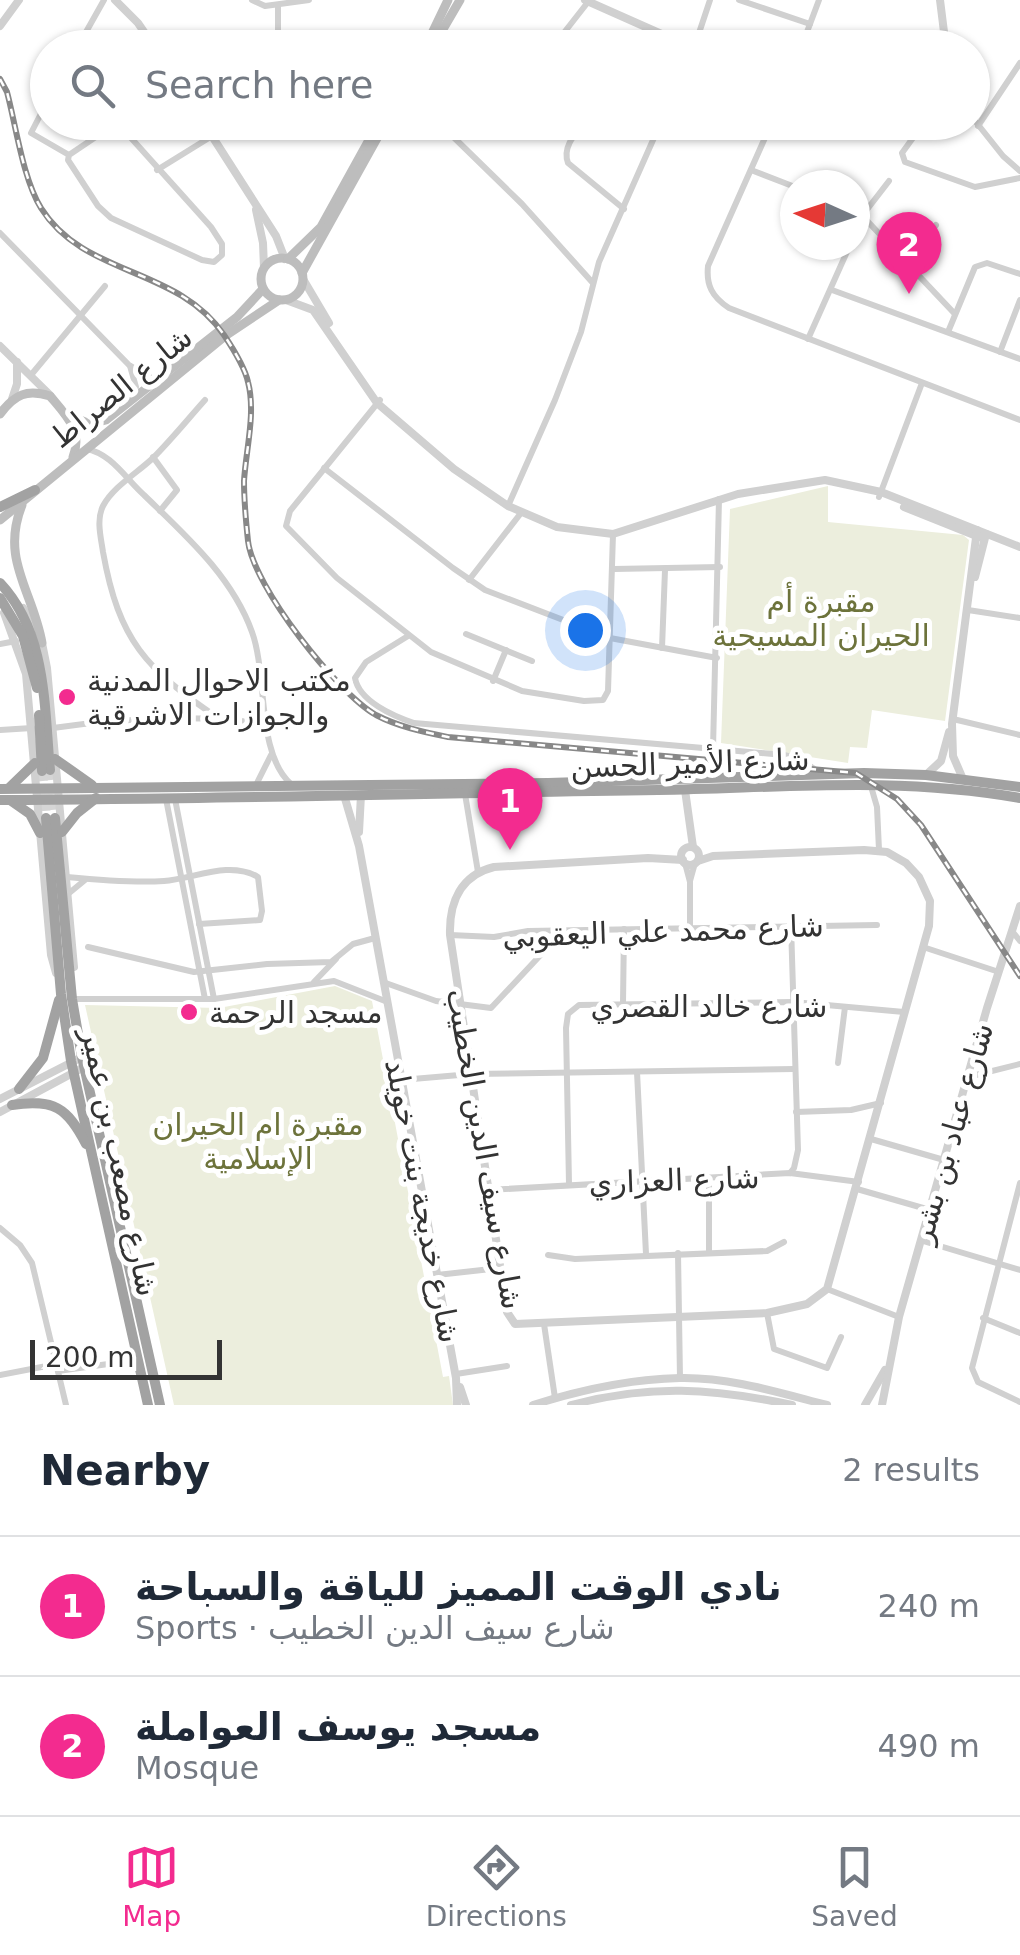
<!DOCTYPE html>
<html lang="en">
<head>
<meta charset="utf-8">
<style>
	:root { --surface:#fff; --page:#f6f6f7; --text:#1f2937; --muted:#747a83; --line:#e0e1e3; --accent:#f32b8f }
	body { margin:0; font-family:"DejaVu Sans",Vazirmatn,sans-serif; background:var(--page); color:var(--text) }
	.compass { position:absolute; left:780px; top:170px; width:90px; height:90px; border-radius:50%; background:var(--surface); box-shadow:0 2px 8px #0004; rotate:273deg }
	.scale { position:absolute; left:30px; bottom:25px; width:192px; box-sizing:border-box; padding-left:10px; border:5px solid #333; border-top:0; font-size:28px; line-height:35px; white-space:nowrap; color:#333; -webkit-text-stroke:8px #fff; paint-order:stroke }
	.you { position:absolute; left:585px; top:630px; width:35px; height:35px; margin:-25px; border:8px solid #fff; border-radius:50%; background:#1a73e8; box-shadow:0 0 0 15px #1a73e833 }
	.badge { display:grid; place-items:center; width:65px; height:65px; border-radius:50%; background:var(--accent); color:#fff; font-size:32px; font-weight:700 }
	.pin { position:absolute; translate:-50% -82px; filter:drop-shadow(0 2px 5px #0008) }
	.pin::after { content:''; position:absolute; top:52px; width:35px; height:30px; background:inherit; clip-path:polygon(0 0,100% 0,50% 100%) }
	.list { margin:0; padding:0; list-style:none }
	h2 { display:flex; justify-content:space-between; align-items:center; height:130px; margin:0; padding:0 40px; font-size:42px }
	h2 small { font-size:32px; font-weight:400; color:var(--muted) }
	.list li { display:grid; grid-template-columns:65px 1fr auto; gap:30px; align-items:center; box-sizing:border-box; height:140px; padding:0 40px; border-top:2px solid var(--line) }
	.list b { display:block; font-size:38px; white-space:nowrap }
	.list p { margin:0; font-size:32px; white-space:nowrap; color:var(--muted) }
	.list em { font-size:32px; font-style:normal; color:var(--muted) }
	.icon { flex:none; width:55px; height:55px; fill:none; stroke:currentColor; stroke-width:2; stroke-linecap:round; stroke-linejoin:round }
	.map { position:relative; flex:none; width:1020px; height:1405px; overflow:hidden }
	.search { position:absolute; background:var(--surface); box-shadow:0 2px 8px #0004; left:30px; right:30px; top:30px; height:110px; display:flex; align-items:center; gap:25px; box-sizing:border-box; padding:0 35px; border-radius:55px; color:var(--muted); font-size:38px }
	.sheet { height:410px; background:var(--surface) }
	nav { display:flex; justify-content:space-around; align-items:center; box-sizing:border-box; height:140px; border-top:2px solid var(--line); background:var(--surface); font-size:28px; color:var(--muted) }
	nav a { display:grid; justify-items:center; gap:5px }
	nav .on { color:var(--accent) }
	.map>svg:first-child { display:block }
	.green { fill:#eceedd }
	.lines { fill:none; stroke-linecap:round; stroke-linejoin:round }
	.trunk-tunnel { stroke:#d6d6d6; stroke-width:10; stroke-dasharray:10 5; stroke-linecap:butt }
	.minor { stroke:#d0d0d0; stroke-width:6 }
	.tertiary { stroke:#d0d0d0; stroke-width:8 }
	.secondary { stroke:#bdbdbd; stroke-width:9 }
	.trunk { stroke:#a2a2a2; stroke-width:10 }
	.rail-casing { stroke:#888; stroke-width:6 }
	.rail { stroke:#fff; stroke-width:2.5; stroke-dasharray:8; stroke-linecap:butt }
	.poi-dot { fill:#f32b8f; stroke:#fff; stroke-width:4 }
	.labels { text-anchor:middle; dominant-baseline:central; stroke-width:10; stroke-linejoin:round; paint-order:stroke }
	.street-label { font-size:30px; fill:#333; stroke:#fff }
	.park-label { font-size:30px; fill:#6d733b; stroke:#fff }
	.poi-label { font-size:30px; fill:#333; stroke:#fff; text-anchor:start }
</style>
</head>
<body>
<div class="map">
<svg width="1020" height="1405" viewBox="0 0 1020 1405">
	<rect width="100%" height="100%" fill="#fff"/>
	<!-- green -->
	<g class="green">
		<polygon points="828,486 828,522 963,535 969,540 945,721 872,710 867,748 850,747 848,763 721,743 730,509"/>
		<polygon points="335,986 372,1001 443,1377 449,1376 453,1405 174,1405 85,1005 219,1008"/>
	</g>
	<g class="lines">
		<!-- trunk-tunnel -->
		<g class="trunk-tunnel">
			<polyline points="50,770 55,818"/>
			<polyline points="42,771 46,818"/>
		</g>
		<!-- minor -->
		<g class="minor">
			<polyline points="252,0 265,6 309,0"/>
			<polyline points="739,0 810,24"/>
			<polyline points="278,6 278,48"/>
			<polyline points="77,48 104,0"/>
			<polyline points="332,48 364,46"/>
			<polyline points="552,48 588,2"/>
			<polyline points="647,48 659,34"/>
			<polyline points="694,48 710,0"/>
			<polyline points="801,48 819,0"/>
			<polyline points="48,100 31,133 69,155 68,160 98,206 111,218 202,260 214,262 222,255 222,244 211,227 123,129 109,128 69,155"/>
			<polyline points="972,117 1003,156 1020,171"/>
			<polyline points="438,122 522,204 592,282"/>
			<path d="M585,122C575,134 562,147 568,163L624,209"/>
			<path d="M772,122L708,266C706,285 712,297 729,308L1020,420"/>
			<polyline points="923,124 902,153 905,162 975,187 1020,178"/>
			<polyline points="978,126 1020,63"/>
			<polyline points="157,170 212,136"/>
			<polyline points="751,170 795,187"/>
			<polyline points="855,208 954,313"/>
			<polyline points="0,233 129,365 157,381"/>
			<polyline points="855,234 862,216 889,181"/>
			<polyline points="907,261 936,225"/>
			<polyline points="832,290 1020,359"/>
			<polyline points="948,332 975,267 987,263 1020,274"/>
			<polyline points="808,339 850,245"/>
			<polyline points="1000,352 1020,300"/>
			<polyline points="130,366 136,387 133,397"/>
			<polyline points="31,375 105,286"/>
			<path d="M205,400C188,419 171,440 153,458C137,473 113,487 103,506C96,520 101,538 103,552C119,641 146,669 218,718"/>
			<polyline points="380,400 290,511 286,526 337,578 431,652 522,691 584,701 603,700 608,691 613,534"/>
			<path d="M86,449C111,453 126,479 144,495C185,535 232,576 252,632C268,676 256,753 291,784"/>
			<polyline points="153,457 177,490 160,511"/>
			<polyline points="324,468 453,568 485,590 610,638 717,658"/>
			<polyline points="879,497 922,383"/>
			<polyline points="508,506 555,400 581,332 599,262 661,122"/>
			<polyline points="614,569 720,567"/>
			<polyline points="469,580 521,513"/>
			<polyline points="968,610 1020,618"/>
			<polyline points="466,634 532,661"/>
			<path d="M408,636L366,662L355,678C359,701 393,716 414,723L784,755L800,759L820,773"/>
			<polyline points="0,644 16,641"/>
			<polyline points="662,648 665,570"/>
			<polyline points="493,681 506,650"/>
			<polyline points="953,719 1020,735"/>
			<path d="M53,728C124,718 197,714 267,724"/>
			<polyline points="0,730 32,728"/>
			<polyline points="713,749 719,499"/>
			<polyline points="870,783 877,807 879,850"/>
			<polyline points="256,785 271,755"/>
			<polyline points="465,794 478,872"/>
			<polyline points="166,799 205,999"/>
			<polyline points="175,799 214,999"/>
			<polyline points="685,863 690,882 690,928"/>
			<path d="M67,877C98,880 131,883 164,881C193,879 229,860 258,877L262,911L260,920L199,924"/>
			<polyline points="690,881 695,863"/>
			<polyline points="68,894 85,880"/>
			<polyline points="1012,931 1020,941"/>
			<polyline points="450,935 494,937 528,931 877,925"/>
			<polyline points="88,947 194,972 267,964 331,962 353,944 375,938"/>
			<polyline points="923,947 999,972"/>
			<polyline points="314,982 336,959"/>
			<polyline points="383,982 436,1001 491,1008 563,931"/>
			<polyline points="72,999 214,999 334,981 385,1001"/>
			<polyline points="623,1003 624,929"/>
			<polyline points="838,1063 845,1007"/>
			<polyline points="637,1072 646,1254"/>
			<polyline points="968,1077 1020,1064"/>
			<polyline points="401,1080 471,1074 794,1069"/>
			<polyline points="796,1112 851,1110 881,1103"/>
			<polyline points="871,1139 944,1160"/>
			<polyline points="790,1173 794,1168 798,1150 791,925"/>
			<polyline points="1020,1183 972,1368 978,1382 1020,1402"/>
			<polyline points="569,1184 566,1028 568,1014 579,1005 793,1002 904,1012"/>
			<polyline points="857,1189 930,1210"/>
			<polyline points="488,1190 790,1173 859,1182"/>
			<polyline points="0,1228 20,1245 32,1263 66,1405"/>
			<polyline points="923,1241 1020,1270"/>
			<polyline points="709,1252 709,1178"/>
			<polyline points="678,1253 680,1378"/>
			<polyline points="548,1255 575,1259 767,1251 784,1242"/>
			<polyline points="437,1275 500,1268"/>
			<polyline points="827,1289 899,1317"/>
			<polyline points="767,1313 774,1349 827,1368 841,1337"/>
			<polyline points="983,1318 1020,1333"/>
			<polyline points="544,1324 555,1398"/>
			<polyline points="58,1371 137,1360"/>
			<polyline points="456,1374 507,1366"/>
			<polyline points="0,1375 57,1364"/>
		</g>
		<!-- tertiary -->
		<g class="tertiary">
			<polyline points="115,0 138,23 155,48"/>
			<polyline points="585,0 693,48"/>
			<polyline points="940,0 946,48"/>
			<polyline points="0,26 19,0"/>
			<polyline points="203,122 276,236 285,259"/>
			<polyline points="920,122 946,122"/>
			<polyline points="256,210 263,243 264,268"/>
			<polyline points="303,279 329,323"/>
			<polyline points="286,300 313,310 377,403 454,469 508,506 557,527 613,534 738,494 825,480 881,492 1020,547"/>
			<polyline points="0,346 50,395"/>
			<polyline points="12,399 17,384 17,362"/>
			<polyline points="904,507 979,537"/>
			<polyline points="975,577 986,534"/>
			<polyline points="23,608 42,643 47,668 74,967"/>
			<polyline points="4,613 26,674 51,955 56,973"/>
			<polyline points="926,775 941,761 949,732"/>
			<polyline points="963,779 953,756 952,724 977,530"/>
			<polyline points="685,790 693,847"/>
			<polyline points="344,795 359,846 456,1378 457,1405"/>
			<polyline points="359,832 361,795"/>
			<circle cx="690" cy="856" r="9"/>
			<path d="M683,860L648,858L494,867C461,875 449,902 450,935L507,1312L515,1324L767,1313L807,1304L827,1289L929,926L930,901L919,877L906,863L887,852L864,850L713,856L698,861"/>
			<polyline points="0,1099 82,1057"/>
			<polyline points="0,1112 84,1067"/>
			<polyline points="460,1387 466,1405"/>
			<path d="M533,1405C580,1390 631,1379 680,1378C730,1377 780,1393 827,1405"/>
			<path d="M571,1405C650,1384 712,1388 792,1405"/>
			<polyline points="865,1405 885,1370"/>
			<polyline points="882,1405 899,1317 987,1008 1020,906"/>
		</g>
		<!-- secondary -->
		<g class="secondary">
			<polyline points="425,48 448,0"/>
			<polyline points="432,48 460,0"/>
			<circle cx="282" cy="279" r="21"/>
			<polyline points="288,259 321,227 379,122"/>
			<polyline points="302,273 386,122"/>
			<path d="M0,414C15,394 27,389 50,396C66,415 83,431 73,457"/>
			<polyline points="65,414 90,424 106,420 237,317 263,289"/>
			<path d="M22,505C0,560 33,591 42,643"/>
			<polyline points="0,520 225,336 279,300"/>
		</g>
		<!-- trunk -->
		<g class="trunk">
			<polyline points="0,507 35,490"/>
			<path d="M0,583C47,633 44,706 50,770"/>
			<polyline points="0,598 23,636 37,688"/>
			<polyline points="39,715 42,771"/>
			<polyline points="55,759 92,785"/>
			<polyline points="10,787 35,763"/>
			<polyline points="0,789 548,783 864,773 926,775 1020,787"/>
			<path d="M0,800C219,799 439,793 658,790C782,788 896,776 1020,798"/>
			<polyline points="10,800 30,814 40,833"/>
			<polyline points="46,818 61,994 71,1061 148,1405"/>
			<polyline points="55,818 72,999 82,1057 160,1405"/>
			<polyline points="62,832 77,813 96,798"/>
			<polyline points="19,1089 43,1058 59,1000"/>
			<path d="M12,1105C54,1099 67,1107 86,1144"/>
		</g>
		<defs>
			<path id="rail" d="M0,79L7,92C16,126 23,179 41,208C84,277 177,266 224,335C232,347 245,368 248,382C256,413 246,449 244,481C244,500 246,522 248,541C253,586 337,693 376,715C399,727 424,732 448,737L856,773L897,799L921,825L1020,976"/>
		</defs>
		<!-- rail casing -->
		<use href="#rail" class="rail-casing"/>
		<!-- rail -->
		<use href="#rail" class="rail"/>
	</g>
	<!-- markers -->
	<g class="poi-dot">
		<circle cx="67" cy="697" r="10"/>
		<circle cx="189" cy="1012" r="10"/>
	</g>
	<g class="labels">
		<!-- street labels -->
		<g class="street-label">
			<text transform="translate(121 387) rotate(-39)">شارع الصراط</text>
			<text transform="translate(690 763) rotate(-2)">شارع الأمير الحسن</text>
			<text transform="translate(663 931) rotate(-2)">شارع محمد علي اليعقوبي</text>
			<text x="709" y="1006">شارع خالد القصري</text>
			<text transform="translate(952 1133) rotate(-74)">شارع عباد بن بشر</text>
			<text transform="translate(485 1149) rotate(80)">شارع سيف الدين الخطيب</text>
			<text transform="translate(120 1162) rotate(78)">شارع مصعب بن عمير</text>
			<text transform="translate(674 1180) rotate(-2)">شارع العزاري</text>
			<text transform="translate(423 1201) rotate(79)">شارع خديجة بنت خويلد</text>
		</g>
		<!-- park labels -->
		<g class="park-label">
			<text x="821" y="601">مقبرة أم<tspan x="821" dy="34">الحيران المسيحية</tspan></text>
			<text x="258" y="1124">مقبرة ام الحيران<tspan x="258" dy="34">الإسلامية</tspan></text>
		</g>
		<!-- poi labels -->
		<g class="poi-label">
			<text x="87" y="680">مكتب الاحوال المدنية<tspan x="87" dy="34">والجوازات الاشرقية</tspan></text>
			<text x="209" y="1012">مسجد الرحمة</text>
		</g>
	</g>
</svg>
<svg class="compass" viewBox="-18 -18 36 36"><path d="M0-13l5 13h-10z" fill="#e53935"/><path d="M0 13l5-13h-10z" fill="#747a83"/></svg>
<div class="scale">200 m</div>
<div class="you"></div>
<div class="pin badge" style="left:510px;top:850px">1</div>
<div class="pin badge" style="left:909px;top:294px">2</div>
<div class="search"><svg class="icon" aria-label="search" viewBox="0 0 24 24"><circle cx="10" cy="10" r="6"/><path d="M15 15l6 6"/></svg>Search here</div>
</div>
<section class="sheet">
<h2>Nearby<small>2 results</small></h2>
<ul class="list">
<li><span class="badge">1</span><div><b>نادي الوقت المميز للياقة والسباحة</b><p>Sports · شارع سيف الدين الخطيب</p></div><em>240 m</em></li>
<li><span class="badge">2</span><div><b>مسجد يوسف العواملة</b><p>Mosque</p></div><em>490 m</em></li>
</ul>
</section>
<nav>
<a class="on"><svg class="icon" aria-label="map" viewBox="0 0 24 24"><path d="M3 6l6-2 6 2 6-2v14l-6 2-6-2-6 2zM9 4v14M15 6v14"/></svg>Map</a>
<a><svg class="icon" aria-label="directions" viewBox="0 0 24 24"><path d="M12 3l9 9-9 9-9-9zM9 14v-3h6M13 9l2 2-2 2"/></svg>Directions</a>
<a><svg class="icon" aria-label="saved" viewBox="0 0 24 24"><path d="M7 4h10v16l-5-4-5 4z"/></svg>Saved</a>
</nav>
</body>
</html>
